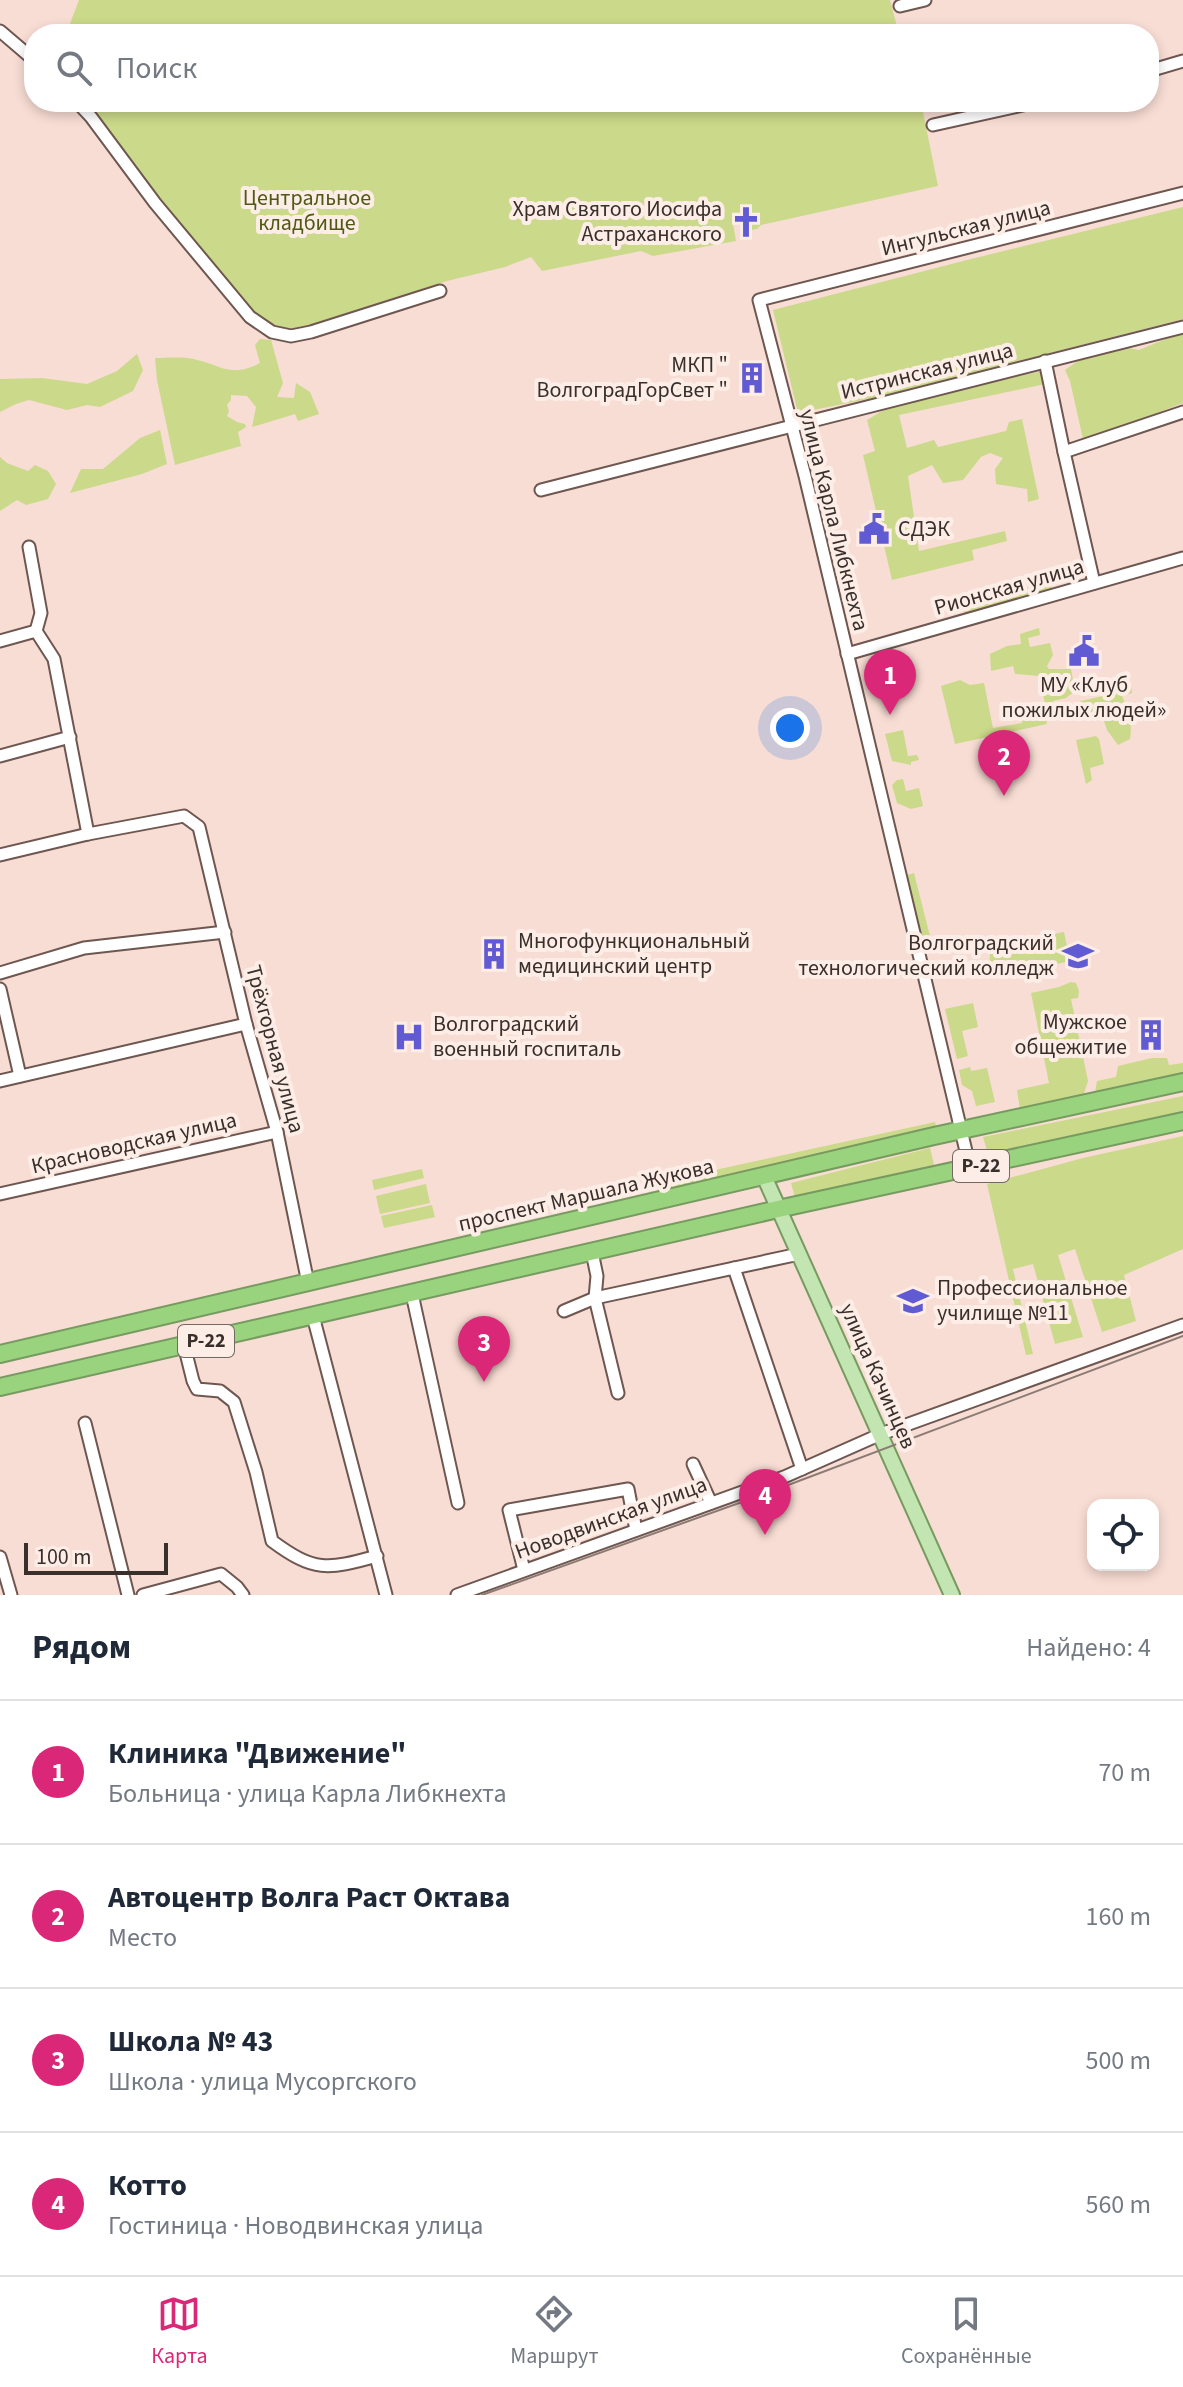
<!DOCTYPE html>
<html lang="ru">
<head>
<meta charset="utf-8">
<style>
	:root { --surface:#fff; --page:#f6f6f7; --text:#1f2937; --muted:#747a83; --line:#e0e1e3; --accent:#db2777 }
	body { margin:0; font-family:"Source Sans 3",sans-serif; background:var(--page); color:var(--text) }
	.controls { position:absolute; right:24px; bottom:24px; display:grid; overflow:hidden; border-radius:16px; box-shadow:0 4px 12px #0003 }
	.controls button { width:72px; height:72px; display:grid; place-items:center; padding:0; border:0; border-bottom:2px solid var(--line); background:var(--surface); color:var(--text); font:40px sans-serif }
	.scale { position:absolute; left:24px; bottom:20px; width:144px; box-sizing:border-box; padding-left:8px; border:4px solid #392f2b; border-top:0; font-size:22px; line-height:28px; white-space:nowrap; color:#392f2b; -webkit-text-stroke:6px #fdede7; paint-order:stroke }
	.you { position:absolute; left:790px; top:728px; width:28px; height:28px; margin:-20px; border:6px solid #fff; border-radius:50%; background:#1a73e8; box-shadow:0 0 0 12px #1a73e833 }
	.badge { display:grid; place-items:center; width:52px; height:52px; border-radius:50%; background:var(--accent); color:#fff; font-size:26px; font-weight:700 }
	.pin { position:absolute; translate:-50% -66px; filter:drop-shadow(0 2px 4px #0008) }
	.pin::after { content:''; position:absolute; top:42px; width:28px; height:24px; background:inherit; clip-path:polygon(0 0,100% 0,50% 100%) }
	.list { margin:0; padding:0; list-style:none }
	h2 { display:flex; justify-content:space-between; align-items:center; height:104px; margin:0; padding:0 32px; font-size:34px }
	h2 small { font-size:26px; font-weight:400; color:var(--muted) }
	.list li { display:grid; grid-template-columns:52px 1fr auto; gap:24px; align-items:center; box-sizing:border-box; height:144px; padding:0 32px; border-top:2px solid var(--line) }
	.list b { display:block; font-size:30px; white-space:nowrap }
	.list p { margin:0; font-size:26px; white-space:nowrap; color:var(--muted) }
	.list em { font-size:26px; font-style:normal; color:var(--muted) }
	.icon { flex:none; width:44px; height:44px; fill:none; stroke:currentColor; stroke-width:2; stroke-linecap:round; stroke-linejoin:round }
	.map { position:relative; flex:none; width:1183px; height:1595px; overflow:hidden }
	.search { position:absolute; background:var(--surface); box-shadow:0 4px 12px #0003; left:24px; right:24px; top:24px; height:88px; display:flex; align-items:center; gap:20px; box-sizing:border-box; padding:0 28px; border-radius:32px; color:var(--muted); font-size:30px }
	.sheet { height:680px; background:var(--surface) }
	nav { display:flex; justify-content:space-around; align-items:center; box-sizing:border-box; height:112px; border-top:2px solid var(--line); background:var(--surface); font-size:22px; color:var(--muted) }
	nav a { display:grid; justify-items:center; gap:4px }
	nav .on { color:var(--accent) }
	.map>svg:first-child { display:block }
	.green { fill:#cbd98a }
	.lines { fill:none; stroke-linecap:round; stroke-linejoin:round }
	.minor-casing { stroke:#6e5750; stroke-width:15 }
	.major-casing { stroke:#779a60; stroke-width:18 }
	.highway-casing { stroke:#779a60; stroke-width:20 }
	.minor { stroke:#fff; stroke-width:11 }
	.major { stroke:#c2e5b1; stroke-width:14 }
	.highway { stroke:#99d37d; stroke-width:16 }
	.tram { stroke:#8c7b75; stroke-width:2 }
	.labels { text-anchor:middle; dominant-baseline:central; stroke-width:8; stroke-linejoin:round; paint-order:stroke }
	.shield { fill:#fdede7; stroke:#746863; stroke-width:2 }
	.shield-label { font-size:20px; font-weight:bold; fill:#392f2b }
	.park-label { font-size:22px; fill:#505914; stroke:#fdede7 }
	.poi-label { font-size:22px; fill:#392f2b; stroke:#fdede7; text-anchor:end }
	.street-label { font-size:22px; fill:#392f2b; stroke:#fdede7 }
</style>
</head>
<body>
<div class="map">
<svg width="1183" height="1595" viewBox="0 0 1183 1595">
	<rect width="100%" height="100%" fill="#f8ddd4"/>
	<!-- green -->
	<g class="green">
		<polygon points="79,0 890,0 899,34 66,34"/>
		<polygon points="68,102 921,102 938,186 761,225 757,229 751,230 752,210 747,209 732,218 736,241 653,256 641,251 542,271 531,257 505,267 447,281 310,325 286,330 251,313 161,204 148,203 91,127"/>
		<polygon points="1183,207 1183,319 883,396 798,413 773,310 967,260"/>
		<polygon points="1183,332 1183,403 1162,411 1138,424 1083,439 1070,381 1065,370 1085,356 1124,347 1139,350"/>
		<path d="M260,339L271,340L283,383L277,397L294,398L296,383L310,392L319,414L298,421L295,414L252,427L256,407L247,396L231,395V400L227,405L229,411L227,416L237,422L245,424L246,427L238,432L241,446L175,465L157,380L155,358C165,358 176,357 187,358C218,362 229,380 260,363L255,345Z"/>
		<polygon points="137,354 143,370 133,391 100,407 87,405 67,410 29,400 16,404 0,412 0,379 42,378 87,384 117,371"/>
		<polygon points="1043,371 1045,384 899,415 907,448 934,440 938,447 1006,431 1009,422 1022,419 1039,499 1028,502 1027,489 996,484 995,469 1003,458 990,453 981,457 963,480 943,483 932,465 908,476 919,551 1005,531 1007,541 972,550 974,560 892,580 863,455 875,451 867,420 895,403"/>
		<polygon points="160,430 167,464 142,474 70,493 81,469 103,469 140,438"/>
		<polygon points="0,457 7,463 28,471 35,465 48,471 56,484 48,499 26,505 17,500 0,511"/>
		<polygon points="1050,581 1053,592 967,619 963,607"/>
		<polygon points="1039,628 1040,635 1028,638 1030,647 1050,643 1053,655 1047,666 1049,669 1071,669 1075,691 1066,698 1053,701 1054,706 1046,708 1039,676 1015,674 1013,666 991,671 990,654 1007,646 1021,644 1020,634"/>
		<polygon points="960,680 970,685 984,683 993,728 1022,723 1023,719 1045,714 1047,724 955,744 941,686"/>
		<path d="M1131,686L1132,693L1122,696C1128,710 1133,724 1130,739L1118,745L1107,730L1103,718L1075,717L1074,709L1081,701L1108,695L1109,689Z"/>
		<polygon points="903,730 908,756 917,755 919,760 911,762 911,765 892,761 885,734"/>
		<polygon points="1096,736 1099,739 1104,764 1090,768 1092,780 1086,784 1076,740"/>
		<polygon points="903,779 906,791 919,788 923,806 911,809 897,803 892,785 897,780"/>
		<polygon points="914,873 933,948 923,950 904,876"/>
		<polygon points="1064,932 1070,961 999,977 989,969 990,953 1001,944"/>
		<polygon points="1071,982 1076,983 1079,991 1078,998 1071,999 1088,1081 1083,1097 1020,1110 1017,1090 1049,1083 1031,993 1059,987"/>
		<polygon points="973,1003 978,1027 962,1031 968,1056 957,1059 945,1009"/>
		<polygon points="1152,1058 1167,1058 1169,1065 1183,1063 1183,1073 1095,1093 1097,1081 1116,1077 1118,1066"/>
		<polygon points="970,1067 971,1071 987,1068 995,1102 976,1106 972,1091 962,1085 959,1070"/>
		<polygon points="1183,1096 1183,1112 988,1154 983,1137"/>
		<polygon points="935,1122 937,1130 667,1192 665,1181"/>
		<polygon points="1183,1136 1183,1249 1124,1275 1136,1321 1102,1332 1075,1249 1058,1255 1083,1337 1055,1344 1033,1264 1013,1269 1033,1354 1026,1355 987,1184 1083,1158"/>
		<polygon points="930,1148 934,1165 795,1198 791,1183"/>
		<polygon points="422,1169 424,1178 374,1190 372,1180"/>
		<polygon points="426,1184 430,1203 380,1214 376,1196"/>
		<polygon points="432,1205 435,1217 384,1228 381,1216"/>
	</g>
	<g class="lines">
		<defs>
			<g id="minor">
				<polyline points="900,6 925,0"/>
				<polyline points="0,31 34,60"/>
				<polyline points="1149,71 1183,61"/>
				<polyline points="77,102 91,117 155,203 250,317 272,332 291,336 311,332 440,291"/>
				<polyline points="933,125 1036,102"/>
				<polyline points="1045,361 1064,452 1183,412"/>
				<polyline points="1064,452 1094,583"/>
				<path d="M541,490C755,436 969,380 1183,327"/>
				<polyline points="29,547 41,613 36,631 54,659 88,834"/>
				<polyline points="0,641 36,631"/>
				<polyline points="847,654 1183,558"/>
				<polyline points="0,756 70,737"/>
				<polyline points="0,855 88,834 184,816 199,827 246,1024 277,1132 308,1283"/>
				<polyline points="0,973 84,948 225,932"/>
				<polyline points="0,989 20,1076"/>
				<polyline points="0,1081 246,1024"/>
				<polyline points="970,1168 805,476 759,300 1183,193"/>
				<polyline points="0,1194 277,1132"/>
				<polyline points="592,1252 597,1276 595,1298 618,1393"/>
				<polyline points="734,1268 802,1469"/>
				<polyline points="412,1294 458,1503"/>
				<polyline points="564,1311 595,1298 799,1254"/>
				<polyline points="313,1316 386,1595"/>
				<path d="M184,1345L193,1381L197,1389L220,1391L234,1402L256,1472L272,1541C314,1572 327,1570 377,1556"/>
				<polyline points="85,1423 128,1595"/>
				<polyline points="693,1464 711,1503"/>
				<polyline points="0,1557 11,1595"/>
				<polyline points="524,1570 509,1510 628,1489 636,1530"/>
				<polyline points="143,1595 221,1574 237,1587 243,1595"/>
				<polyline points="457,1595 784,1477 881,1434 1183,1325"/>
			</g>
			<polyline id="major" points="764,1176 952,1595"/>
			<g id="highway">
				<polyline points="0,1354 934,1136 1183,1082"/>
				<polyline points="0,1387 778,1209 1183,1121"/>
			</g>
		</defs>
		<!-- minor casing -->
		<use href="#minor" class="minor-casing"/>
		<!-- major casing -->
		<use href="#major" class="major-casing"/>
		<!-- highway casing -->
		<use href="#highway" class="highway-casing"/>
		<!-- minor -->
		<use href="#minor" class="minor"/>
		<!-- major -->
		<use href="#major" class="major"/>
		<!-- highway -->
		<use href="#highway" class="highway"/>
		<!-- tram -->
		<polyline class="tram" points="482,1595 767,1493 1183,1336"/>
	</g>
	<!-- icons -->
	<defs>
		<symbol id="church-bare" viewBox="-9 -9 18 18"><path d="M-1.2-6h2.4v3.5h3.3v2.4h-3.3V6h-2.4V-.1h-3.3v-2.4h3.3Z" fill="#605ad3" stroke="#fdede7" stroke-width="2.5" paint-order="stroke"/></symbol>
		<symbol id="building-bare" viewBox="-9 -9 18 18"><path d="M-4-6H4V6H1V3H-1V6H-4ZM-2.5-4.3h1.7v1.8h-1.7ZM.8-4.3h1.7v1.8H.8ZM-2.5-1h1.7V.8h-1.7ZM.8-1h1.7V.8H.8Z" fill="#605ad3" stroke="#fdede7" stroke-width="2.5" paint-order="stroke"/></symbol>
		<symbol id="civic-bare" viewBox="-9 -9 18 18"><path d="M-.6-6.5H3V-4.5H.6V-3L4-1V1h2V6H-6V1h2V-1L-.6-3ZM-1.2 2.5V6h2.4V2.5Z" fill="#605ad3" stroke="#fdede7" stroke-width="2.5" paint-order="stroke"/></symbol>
		<symbol id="university-bare" viewBox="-9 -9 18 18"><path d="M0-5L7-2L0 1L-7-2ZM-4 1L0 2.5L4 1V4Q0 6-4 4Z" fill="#605ad3" stroke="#fdede7" stroke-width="2.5" paint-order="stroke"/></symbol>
		<symbol id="hospital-bare" viewBox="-9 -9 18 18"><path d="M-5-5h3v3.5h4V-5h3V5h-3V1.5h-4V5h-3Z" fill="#605ad3" stroke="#fdede7" stroke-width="2.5" paint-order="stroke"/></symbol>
	</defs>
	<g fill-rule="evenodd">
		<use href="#church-bare" x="724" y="200" width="44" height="44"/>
		<use href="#building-bare" x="730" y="356" width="44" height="44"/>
		<use href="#civic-bare" x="852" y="507" width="44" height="44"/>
		<use href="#civic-bare" x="1062" y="629" width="44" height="44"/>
		<use href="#building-bare" x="472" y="932" width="44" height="44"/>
		<use href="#university-bare" x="1056" y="934" width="44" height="44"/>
		<use href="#building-bare" x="1129" y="1013" width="44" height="44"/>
		<use href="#hospital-bare" x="387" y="1015" width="44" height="44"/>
		<use href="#university-bare" x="891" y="1279" width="44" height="44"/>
	</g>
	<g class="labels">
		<!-- shield labels -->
		<g class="shield">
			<rect x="953" y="1150" width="56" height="32" rx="6"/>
			<rect x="178" y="1325" width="56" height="32" rx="6"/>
		</g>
		<g class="shield-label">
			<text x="981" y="1166">Р-22</text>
			<text x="206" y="1341">Р-22</text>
		</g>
		<!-- park labels -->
		<g class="park-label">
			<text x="307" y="198">Центральное<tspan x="307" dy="25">кладбище</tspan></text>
		</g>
		<!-- poi labels -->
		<g class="poi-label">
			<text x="722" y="209">Храм Святого Иосифа<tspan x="722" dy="25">Астраханского</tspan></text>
			<text x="728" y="365">МКП "<tspan x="728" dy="25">ВолгоградГорСвет "</tspan></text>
			<text x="898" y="529" text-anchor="start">СДЭК</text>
			<text x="1084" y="685" text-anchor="middle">МУ «Клуб<tspan x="1084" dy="25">пожилых людей»</tspan></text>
			<text x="518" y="941" text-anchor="start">Многофункциональный<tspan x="518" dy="25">медицинский центр</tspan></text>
			<text x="1054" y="943">Волгоградский<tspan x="1054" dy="25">технологический колледж</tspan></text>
			<text x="1127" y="1022">Мужское<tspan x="1127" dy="25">общежитие</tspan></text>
			<text x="433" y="1024" text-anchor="start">Волгоградский<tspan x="433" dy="25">военный госпиталь</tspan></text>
			<text x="937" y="1288" text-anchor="start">Профессиональное<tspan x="937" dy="25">училище №11</tspan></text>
		</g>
		<!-- street labels -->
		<g class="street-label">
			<text transform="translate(966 228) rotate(-14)">Ингульская улица</text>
			<text transform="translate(927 371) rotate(-14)">Истринская улица</text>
			<text transform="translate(834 520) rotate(76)">улица Карла Либкнехта</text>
			<text transform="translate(1009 587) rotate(-16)">Рионская улица</text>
			<text transform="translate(275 1049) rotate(75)">Трёхгорная улица</text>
			<text transform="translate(134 1143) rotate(-13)">Красноводская улица</text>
			<text transform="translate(586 1195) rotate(-13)">проспект Маршала Жукова</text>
			<text transform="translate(878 1376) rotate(66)">улица Качинцев</text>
			<text transform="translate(611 1518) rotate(-20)">Новодвинская улица</text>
		</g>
	</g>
</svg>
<div class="controls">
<button><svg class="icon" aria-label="locate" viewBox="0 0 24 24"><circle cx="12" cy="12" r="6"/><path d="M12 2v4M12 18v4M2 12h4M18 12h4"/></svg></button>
</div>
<div class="scale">100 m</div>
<div class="you"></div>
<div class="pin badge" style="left:890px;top:715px">1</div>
<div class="pin badge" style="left:1004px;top:796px">2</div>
<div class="pin badge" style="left:484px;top:1382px">3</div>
<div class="pin badge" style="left:765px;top:1535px">4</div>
<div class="search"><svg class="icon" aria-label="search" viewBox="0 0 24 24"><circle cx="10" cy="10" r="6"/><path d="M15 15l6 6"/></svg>Поиск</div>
</div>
<section class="sheet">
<h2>Рядом<small>Найдено: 4</small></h2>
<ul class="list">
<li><span class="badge">1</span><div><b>Клиника &quot;Движение&quot;</b><p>Больница · улица Карла Либкнехта</p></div><em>70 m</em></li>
<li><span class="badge">2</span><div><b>Автоцентр Волга Раст Октава</b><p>Место</p></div><em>160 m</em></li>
<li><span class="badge">3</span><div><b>Школа № 43</b><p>Школа · улица Мусоргского</p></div><em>500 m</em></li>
<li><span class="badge">4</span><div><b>Котто</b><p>Гостиница · Новодвинская улица</p></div><em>560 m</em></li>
</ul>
</section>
<nav>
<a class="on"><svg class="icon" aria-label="map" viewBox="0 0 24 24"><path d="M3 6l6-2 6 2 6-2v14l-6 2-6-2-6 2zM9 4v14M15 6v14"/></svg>Карта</a>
<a><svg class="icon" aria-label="directions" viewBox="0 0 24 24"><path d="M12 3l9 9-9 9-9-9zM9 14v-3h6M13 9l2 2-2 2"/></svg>Маршрут</a>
<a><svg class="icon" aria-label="saved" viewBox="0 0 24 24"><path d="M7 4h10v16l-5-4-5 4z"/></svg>Сохранённые</a>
</nav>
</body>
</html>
